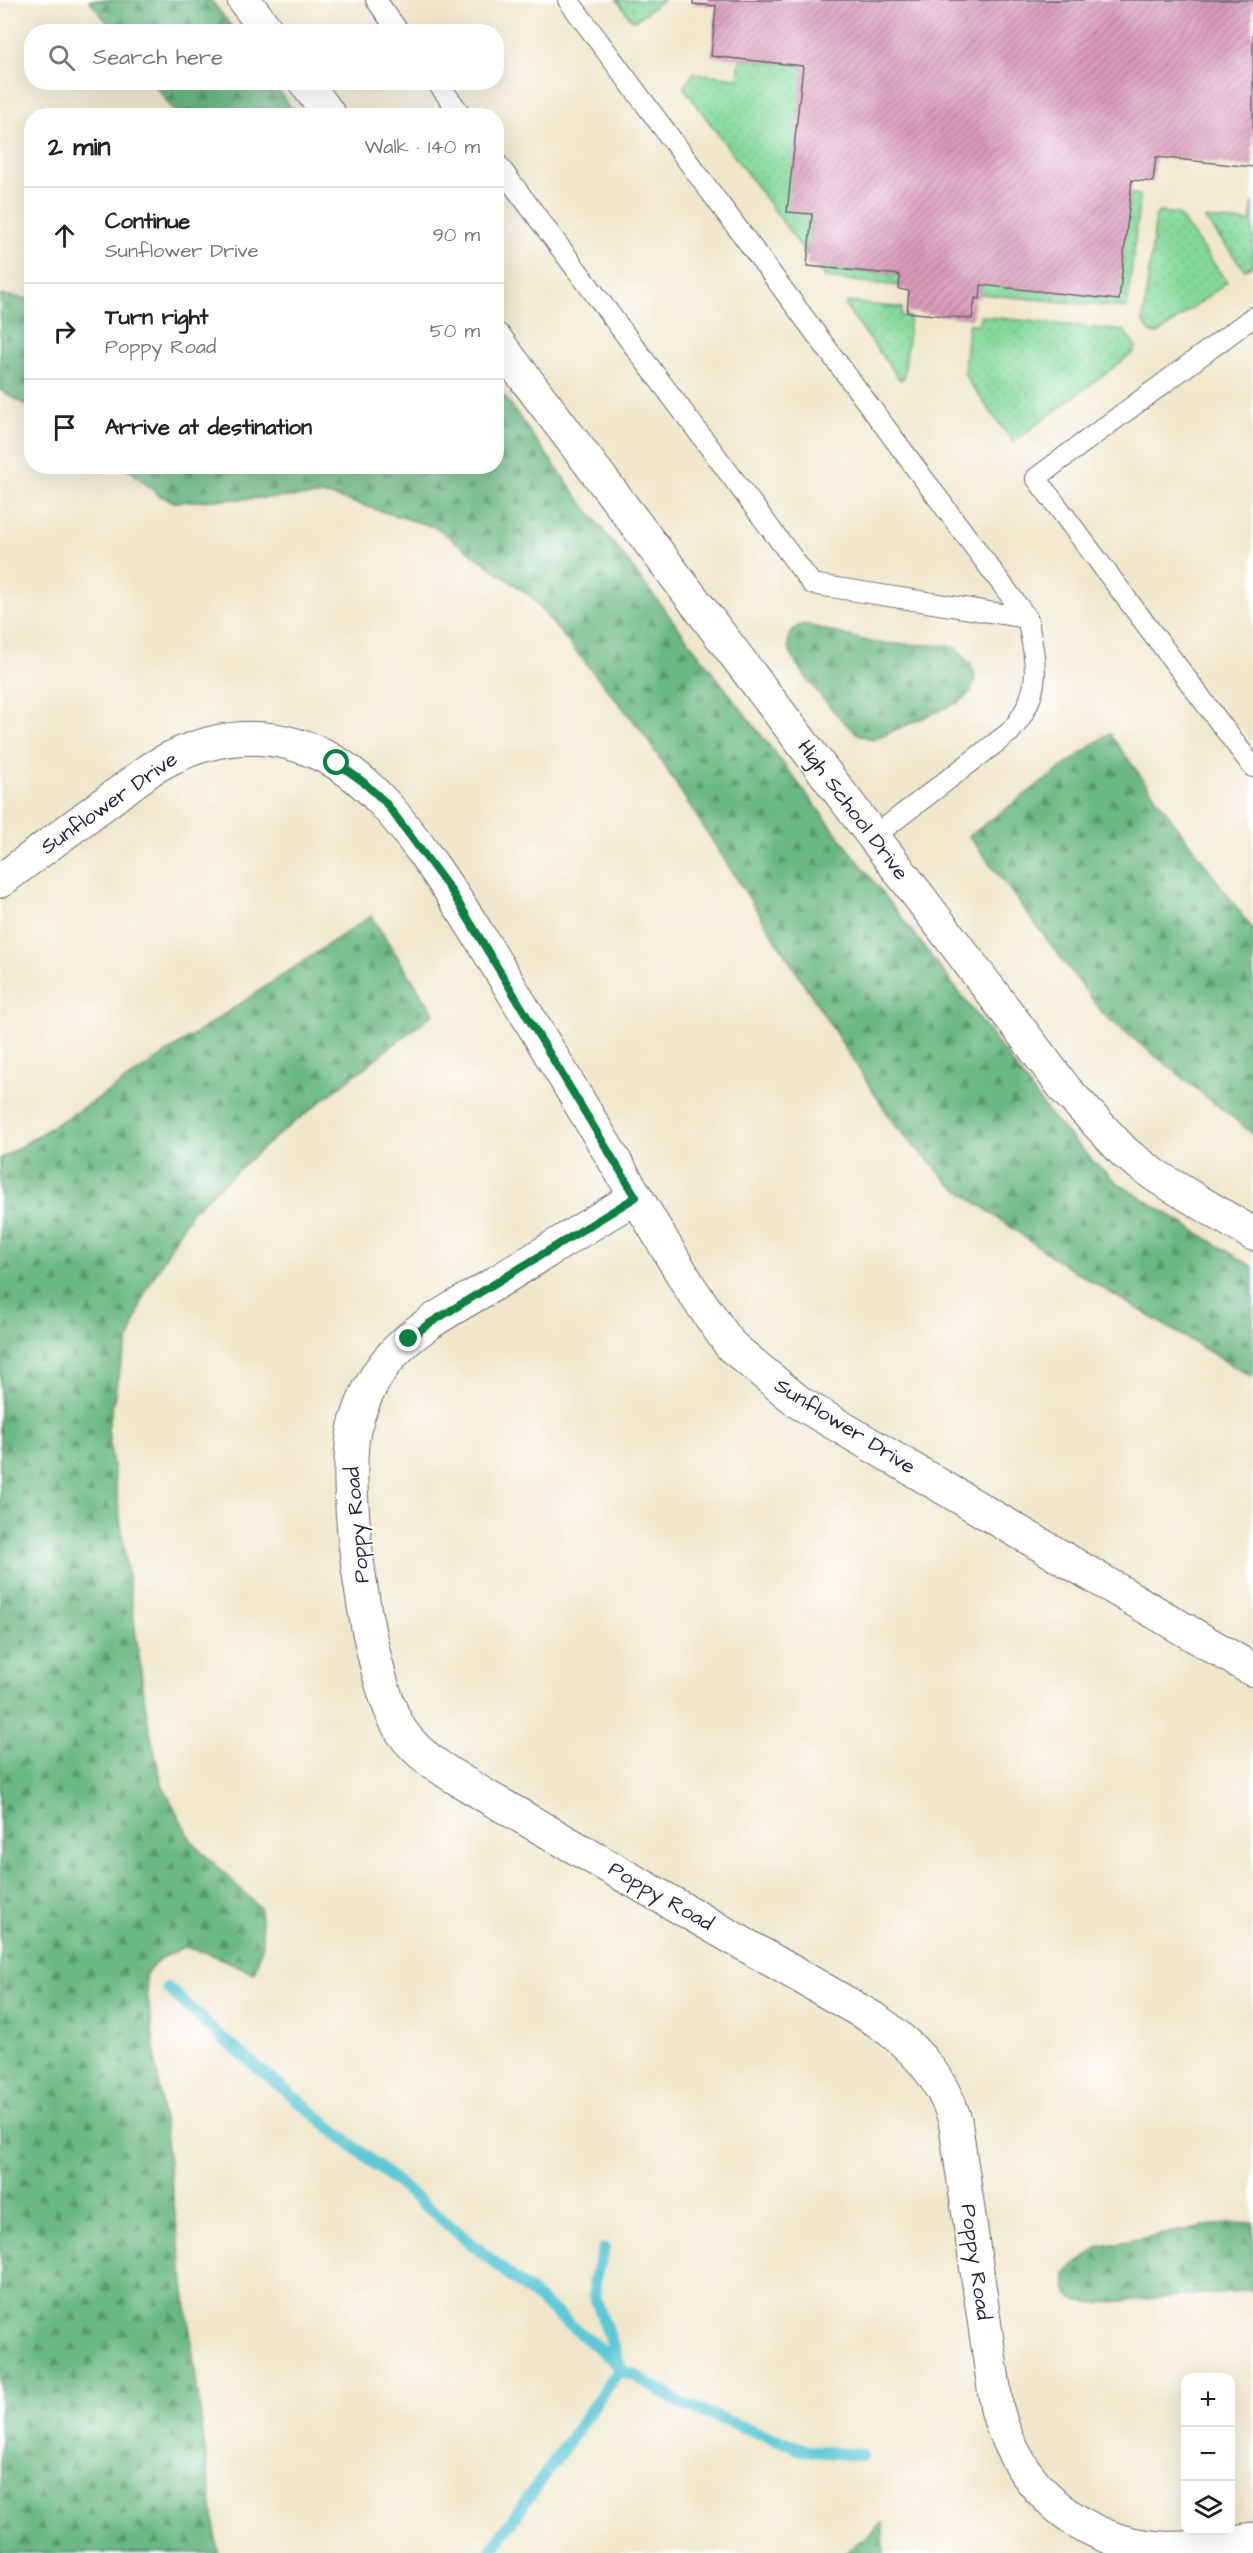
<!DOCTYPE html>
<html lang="en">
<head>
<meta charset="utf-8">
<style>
	:root { --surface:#fff; --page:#f6f6f6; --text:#222; --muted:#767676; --line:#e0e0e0 }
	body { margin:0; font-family:"Architects Daughter",sans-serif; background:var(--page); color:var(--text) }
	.controls { position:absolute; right:18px; bottom:18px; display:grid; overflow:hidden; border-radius:12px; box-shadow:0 6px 24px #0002 }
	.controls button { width:54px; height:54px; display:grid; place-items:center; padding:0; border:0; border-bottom:2px solid var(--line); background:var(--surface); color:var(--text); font:30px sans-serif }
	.stop { position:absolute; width:18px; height:18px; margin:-14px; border:4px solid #0b8043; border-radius:50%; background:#fff }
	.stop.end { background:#0b8043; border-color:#fff; box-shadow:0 2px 6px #0008 }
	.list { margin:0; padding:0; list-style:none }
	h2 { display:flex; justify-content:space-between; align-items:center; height:78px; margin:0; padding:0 24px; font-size:26px }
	h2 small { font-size:20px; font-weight:400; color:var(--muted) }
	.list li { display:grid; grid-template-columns:39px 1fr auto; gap:18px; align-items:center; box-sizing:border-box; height:96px; padding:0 24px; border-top:2px solid var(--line) }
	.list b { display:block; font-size:22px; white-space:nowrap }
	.list p { margin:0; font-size:20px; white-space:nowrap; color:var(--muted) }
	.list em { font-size:20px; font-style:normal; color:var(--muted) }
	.icon { flex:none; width:33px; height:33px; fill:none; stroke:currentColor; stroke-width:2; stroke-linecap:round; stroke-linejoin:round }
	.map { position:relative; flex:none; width:1253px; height:2553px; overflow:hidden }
	.search { position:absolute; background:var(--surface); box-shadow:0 6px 24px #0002; left:24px; top:24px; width:480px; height:66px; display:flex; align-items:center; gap:15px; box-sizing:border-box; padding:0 21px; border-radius:24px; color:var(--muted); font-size:22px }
	.panel { position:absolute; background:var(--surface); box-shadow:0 6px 24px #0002; left:24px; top:108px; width:480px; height:366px; border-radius:24px }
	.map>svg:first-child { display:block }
	.grass { fill:url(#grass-dots); stroke:#527d6b; stroke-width:1.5 }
	.forest { fill:url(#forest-firs); stroke:#466d5f; stroke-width:1.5 }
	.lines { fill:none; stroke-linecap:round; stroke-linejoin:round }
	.stream { stroke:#5ec8d7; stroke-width:12 }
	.building { fill:url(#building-hatch) }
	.service-casing { stroke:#6a676d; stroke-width:22 }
	.minor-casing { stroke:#6a676d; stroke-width:35 }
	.service { stroke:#fff; stroke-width:20 }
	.minor { stroke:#fff; stroke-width:33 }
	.route { stroke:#0b8043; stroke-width:8 }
	.labels { text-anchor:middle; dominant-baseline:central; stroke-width:4.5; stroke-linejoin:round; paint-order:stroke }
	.street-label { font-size:21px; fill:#22223b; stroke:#fff }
</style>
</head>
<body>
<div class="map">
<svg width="1253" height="2553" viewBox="0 0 1253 2553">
	<defs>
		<pattern id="grass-dots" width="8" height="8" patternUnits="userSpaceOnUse" patternTransform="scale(1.5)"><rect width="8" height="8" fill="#83d89b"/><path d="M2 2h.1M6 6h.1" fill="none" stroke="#71b986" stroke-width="1.8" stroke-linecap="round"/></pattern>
		<pattern id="forest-firs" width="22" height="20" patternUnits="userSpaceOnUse" patternTransform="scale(1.5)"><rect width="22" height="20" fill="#6ab883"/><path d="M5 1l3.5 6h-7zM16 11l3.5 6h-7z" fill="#57956c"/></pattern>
		<pattern id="building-hatch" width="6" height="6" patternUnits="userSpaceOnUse" patternTransform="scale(1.5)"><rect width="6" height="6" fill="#d99ab9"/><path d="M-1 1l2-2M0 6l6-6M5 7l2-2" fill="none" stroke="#b07d98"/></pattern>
	</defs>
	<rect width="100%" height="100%" fill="#fff"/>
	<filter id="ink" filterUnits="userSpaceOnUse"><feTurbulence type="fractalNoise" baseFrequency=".0167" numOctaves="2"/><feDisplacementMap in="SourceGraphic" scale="12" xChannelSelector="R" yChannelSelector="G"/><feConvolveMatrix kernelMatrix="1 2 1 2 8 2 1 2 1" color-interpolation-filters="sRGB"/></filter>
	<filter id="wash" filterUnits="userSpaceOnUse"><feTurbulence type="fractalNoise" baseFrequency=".008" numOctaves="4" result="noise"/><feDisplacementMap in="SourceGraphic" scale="24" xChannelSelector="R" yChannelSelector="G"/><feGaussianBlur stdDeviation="1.35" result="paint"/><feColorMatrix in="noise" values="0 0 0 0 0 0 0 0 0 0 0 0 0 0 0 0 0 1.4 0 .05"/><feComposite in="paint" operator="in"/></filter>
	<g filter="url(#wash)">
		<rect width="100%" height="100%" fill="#f0e6cb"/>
		<!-- grass -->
		<g class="grass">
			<polygon points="617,0 663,0 636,20 631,19"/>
			<polygon points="740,59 803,66 812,214 807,255 684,88 693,73 738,78"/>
			<polygon points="1130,194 1140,195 1127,308 980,294 981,285"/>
			<polygon points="1253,202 1253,265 1245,270 1205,219 1250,222"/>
			<polygon points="1159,212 1178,214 1227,282 1158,334 1151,333 1143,321 1156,215"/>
			<polygon points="817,267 900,275 899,286 826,278"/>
			<polygon points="848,302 902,308 901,316 910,317 904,378 900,380 845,306"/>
			<polygon points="980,316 1124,331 1136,347 1134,352 1013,442 969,382 964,373 968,327 969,324 979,324"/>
		</g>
		<!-- forest -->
		<g class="forest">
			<polygon points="89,0 211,0 235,31 114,31"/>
			<polygon points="153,83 272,83 297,115 177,115"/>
			<polygon points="0,295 31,299 31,408 0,390"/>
			<polygon points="497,387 577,496 978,1017 1050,1115 1094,1162 1119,1184 1253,1267 1253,1378 1064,1265 950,1184 894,1124 642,731 530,596 437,528 328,495 174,502 159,495 126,467 496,466"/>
			<path d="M804,624L875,643L954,646C974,664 985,682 961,701L873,740C869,738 863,737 860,735C843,726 795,667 789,649C786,637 793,627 804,624Z"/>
			<polygon points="1109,733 1253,930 1253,1134 1104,1015 969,836"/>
			<polygon points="371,916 434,1013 273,1139 191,1212 145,1292 120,1367 108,1429 148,1723 162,1784 192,1842 260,1908 263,1943 254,1973 208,1953 184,1947 158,1960 145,1975 218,2553 0,2553 0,1159 108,1092"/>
			<path d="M1253,2222V2290L1097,2303C1073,2301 1064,2300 1066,2273L1098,2247L1204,2226Z"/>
			<polygon points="883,2523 884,2553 845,2553"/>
		</g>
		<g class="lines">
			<!-- stream -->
			<g class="stream">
				<polyline points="168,1988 223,2039 620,2366"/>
				<polyline points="619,2370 636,2376 682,2404 799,2448 812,2451 861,2455"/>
				<polyline points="489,2553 619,2370 620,2366 595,2297 594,2281 604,2249"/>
			</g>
		</g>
		<g id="blocks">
			<!-- building -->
			<polygon class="building" points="693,0 1253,0 1253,167 1156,157 1153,182 1132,180 1119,300 981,285 980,299 975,298 972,319 907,312 909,291 899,289 900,275 807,266 812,214 787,212 803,66 711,56 716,6 693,4"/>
		</g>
	</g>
	<g filter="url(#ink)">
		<use href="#blocks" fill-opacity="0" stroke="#6a676d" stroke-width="1.5"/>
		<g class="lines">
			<defs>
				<g id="service">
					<polyline points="376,0 399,32"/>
					<path d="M568,0L1027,618C1037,665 1043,693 1010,732L873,837"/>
					<polyline points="437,82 462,116"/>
					<polyline points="496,162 812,584 1027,618"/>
					<polyline points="1253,317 1036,478 1253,767"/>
				</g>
				<g id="minor">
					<polyline points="244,0 268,32"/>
					<polyline points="305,82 330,116"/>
					<polyline points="496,340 1066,1090 1125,1153 1156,1176 1253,1234"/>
					<path d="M0,881L151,769C210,733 273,726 335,762C373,785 397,817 423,852C462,906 496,963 530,1020C584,1110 638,1199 691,1289L731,1346L800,1403L1253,1670"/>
					<path d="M636,1197C587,1226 538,1257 489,1287C456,1307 419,1325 393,1354C375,1373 362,1401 355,1426C340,1485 368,1682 402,1732C422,1761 456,1777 484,1795L876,2020C913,2046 941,2075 955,2120L997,2409C1017,2486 1080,2543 1161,2548C1191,2550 1223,2543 1253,2539"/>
				</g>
			</defs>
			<!-- service casing -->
			<use href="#service" class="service-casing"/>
			<!-- minor casing -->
			<use href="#minor" class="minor-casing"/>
			<!-- service -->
			<use href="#service" class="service"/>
			<!-- minor -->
			<use href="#minor" class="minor"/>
		</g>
	</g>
	<g class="lines" filter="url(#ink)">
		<!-- route -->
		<polyline class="route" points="337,763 362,781 385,802 452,892 636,1197 427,1325 409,1339"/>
	</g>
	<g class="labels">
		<!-- street labels -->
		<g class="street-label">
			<text transform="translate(109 803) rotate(-35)">Sunflower Drive</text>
			<text transform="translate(853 810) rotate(53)">High School Drive</text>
			<text transform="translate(845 1426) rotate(32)">Sunflower Drive</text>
			<text transform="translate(357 1525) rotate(-95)">Poppy Road</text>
			<text transform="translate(661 1896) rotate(30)">Poppy Road</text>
			<text transform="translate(976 2262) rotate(82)">Poppy Road</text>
		</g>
	</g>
</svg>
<div class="controls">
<button>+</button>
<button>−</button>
<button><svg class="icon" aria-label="layers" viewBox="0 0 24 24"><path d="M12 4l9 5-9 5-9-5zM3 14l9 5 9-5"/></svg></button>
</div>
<div class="stop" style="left:337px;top:763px"></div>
<div class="stop end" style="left:409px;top:1339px"></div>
<div class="search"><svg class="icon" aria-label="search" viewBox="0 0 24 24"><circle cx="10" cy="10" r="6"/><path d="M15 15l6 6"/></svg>Search here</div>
<section class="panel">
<h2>2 min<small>Walk · 140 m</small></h2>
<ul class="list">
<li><svg class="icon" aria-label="ahead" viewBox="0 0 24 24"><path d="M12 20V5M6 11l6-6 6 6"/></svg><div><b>Continue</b><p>Sunflower Drive</p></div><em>90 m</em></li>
<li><svg class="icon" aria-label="right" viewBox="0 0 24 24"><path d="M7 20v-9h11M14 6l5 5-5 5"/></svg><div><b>Turn right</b><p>Poppy Road</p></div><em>50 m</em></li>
<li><svg class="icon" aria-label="arrive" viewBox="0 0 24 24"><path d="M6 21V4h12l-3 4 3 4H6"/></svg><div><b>Arrive at destination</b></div></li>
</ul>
</section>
</div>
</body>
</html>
